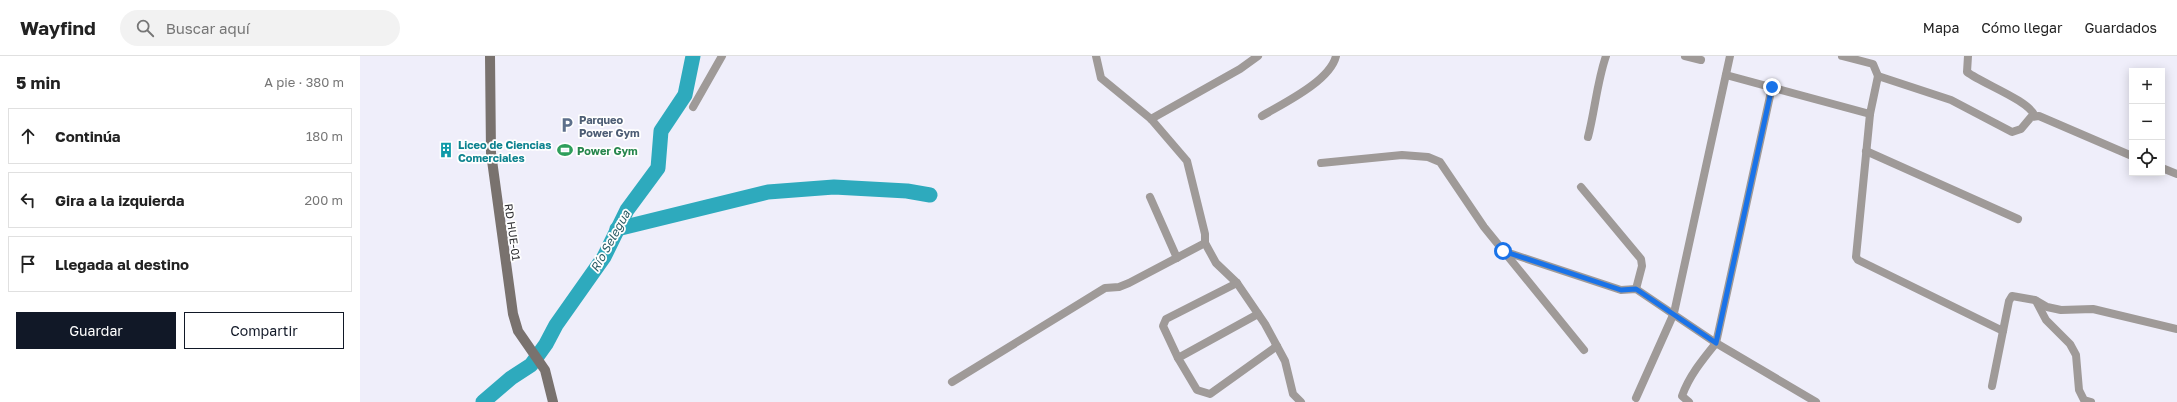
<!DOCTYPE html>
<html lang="es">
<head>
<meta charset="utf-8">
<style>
	:root { --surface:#fff; --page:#f2f2f2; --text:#222; --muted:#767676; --line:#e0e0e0; --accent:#111827 }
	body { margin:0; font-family:"Golos Text",sans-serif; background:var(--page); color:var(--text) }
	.controls { position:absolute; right:12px; top:12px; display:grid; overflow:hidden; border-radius:0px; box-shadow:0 2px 10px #0003 }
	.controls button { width:36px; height:36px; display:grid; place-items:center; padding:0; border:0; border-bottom:1px solid var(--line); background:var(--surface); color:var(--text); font:20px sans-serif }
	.stop { position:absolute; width:12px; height:12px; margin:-9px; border:3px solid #1a73e8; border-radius:50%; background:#fff }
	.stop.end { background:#1a73e8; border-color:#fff; box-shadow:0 1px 4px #0008 }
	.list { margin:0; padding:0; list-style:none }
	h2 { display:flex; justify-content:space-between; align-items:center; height:52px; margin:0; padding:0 16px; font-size:17px }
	h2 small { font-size:13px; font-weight:400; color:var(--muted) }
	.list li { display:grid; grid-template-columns:26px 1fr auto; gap:12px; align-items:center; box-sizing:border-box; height:56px; margin:0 8px 8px; padding:0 8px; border:1px solid var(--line); border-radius:0px }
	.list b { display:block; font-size:15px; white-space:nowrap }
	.list em { font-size:13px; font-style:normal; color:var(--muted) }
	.actions { display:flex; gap:8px; padding:12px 16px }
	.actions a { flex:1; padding:9px 0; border:1px solid var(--accent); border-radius:0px; text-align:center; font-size:14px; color:var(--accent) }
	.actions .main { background:var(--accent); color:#fff }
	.icon { flex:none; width:22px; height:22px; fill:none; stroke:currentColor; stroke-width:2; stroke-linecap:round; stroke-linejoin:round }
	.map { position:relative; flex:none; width:1817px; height:346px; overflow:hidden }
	header { display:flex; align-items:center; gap:24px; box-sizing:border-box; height:56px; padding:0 20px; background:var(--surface); border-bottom:1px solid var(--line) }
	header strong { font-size:19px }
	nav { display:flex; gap:22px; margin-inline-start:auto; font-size:14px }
	.search { width:280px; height:36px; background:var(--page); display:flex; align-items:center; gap:10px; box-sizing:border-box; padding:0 14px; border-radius:22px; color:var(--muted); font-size:15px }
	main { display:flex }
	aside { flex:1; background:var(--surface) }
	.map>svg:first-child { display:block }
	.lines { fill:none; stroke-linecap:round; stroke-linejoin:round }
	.river { stroke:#2eaabd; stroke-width:15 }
	.street { stroke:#9f9a98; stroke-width:8 }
	.secondary { stroke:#79726e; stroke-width:10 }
	.route { stroke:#1a73e8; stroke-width:5 }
	.labels { text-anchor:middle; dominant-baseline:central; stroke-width:3.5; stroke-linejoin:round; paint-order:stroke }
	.service-label { font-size:11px; font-weight:bold; fill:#4e5e75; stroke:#fff; text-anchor:start }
	.culture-label { font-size:11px; font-weight:bold; fill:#0d838f; stroke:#fff; text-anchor:start }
	.leisure-label { font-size:11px; font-weight:bold; fill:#27864d; stroke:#fff; text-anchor:start }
	.street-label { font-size:11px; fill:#2e2e32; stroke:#fff }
	.water-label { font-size:12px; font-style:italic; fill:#2a5b64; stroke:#fff }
</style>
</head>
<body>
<header>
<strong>Wayfind</strong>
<div class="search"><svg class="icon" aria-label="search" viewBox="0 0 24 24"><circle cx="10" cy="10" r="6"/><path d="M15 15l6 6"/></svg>Buscar aquí</div>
<nav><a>Mapa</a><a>Cómo llegar</a><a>Guardados</a></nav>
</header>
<main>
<aside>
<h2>5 min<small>A pie · 380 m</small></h2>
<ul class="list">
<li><svg class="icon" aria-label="ahead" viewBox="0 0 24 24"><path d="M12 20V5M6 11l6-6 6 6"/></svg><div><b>Continúa</b></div><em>180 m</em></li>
<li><svg class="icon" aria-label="left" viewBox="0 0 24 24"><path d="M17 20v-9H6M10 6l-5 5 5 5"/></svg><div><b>Gira a la izquierda</b></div><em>200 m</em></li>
<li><svg class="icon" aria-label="arrive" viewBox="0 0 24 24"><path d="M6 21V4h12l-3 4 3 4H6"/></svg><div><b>Llegada al destino</b></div></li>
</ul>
<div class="actions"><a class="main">Guardar</a><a>Compartir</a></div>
</aside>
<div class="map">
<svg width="1817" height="346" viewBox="0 0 1817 346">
	<rect width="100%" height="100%" fill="#efeefa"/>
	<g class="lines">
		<!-- river -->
		<g class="river">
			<polyline points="257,173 408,136 474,131 547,135 570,139"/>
			<polyline points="123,346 151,322 171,309 186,288 196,269 244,201 267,154 298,112 301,75 325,39 333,0"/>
		</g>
		<!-- street -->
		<g class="street">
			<polyline points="736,0 741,22 791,63 827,105 845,178 845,187 856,207 877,227 905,268 925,305 933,338 941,346"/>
			<polyline points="1325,0 1341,4"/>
			<polyline points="1482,0 1513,8 1518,20 1510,58 1496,201 1498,204 1643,275"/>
			<path d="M1608,0L1607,16C1623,28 1668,44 1675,60"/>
			<polyline points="1366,19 1510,58"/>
			<polyline points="1518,20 1591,44 1652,76 1661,73 1671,61 1679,60 1772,100"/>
			<polyline points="333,51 362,0"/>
			<path d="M902,60C924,47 970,25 976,0"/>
			<polyline points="791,63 880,13 898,0"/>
			<path d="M1228,81C1235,54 1237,26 1246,0"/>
			<polyline points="1506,95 1658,163"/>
			<polyline points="961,107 1042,99 1068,101 1080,106 1124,171 1224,294"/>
			<polyline points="1802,112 1817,118"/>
			<polyline points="1221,131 1281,203 1282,210 1276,233"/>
			<polyline points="790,141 817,202"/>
			<polyline points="1143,195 1261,234 1276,233 1356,287 1456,346"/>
			<polyline points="1676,245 1686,264 1710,288 1716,299 1719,334 1724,344 1731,346"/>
			<polyline points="898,258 818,302 837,334 850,338 917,290"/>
			<polyline points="818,302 803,270 806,263 877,227"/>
			<polyline points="592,326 745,232 759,231 769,227 845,187"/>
			<polyline points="1632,330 1649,245 1652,240 1675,244 1687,251 1701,254 1733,253 1817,273"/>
			<polyline points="1276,342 1314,257 1370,0"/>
			<path d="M1329,346L1322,340C1329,320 1343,303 1356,287L1412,31"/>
		</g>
		<!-- secondary -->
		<polyline class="secondary" points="130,0 131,97 153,258 158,275 185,314 193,346"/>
	</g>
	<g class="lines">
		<!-- route -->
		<polyline class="route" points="1143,195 1261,234 1276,233 1356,287 1412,31"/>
	</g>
	<!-- icons -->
	<defs>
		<symbol id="parking-bare" viewBox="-9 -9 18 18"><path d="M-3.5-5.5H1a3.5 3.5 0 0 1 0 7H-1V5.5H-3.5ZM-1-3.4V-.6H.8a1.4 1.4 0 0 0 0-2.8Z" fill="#5c6f8a" stroke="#fff" stroke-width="2.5" paint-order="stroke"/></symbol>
		<symbol id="building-bare" viewBox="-9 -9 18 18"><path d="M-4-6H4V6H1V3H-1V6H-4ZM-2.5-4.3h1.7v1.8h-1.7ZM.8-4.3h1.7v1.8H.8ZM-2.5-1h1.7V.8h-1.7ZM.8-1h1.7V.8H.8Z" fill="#0f9aa8" stroke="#fff" stroke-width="2.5" paint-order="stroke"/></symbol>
		<symbol id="stadium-bare" viewBox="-9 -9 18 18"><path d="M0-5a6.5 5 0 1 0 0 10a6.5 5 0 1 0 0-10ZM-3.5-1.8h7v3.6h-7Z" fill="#2e9e5b" stroke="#fff" stroke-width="2.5" paint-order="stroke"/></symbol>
	</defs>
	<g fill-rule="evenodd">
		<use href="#parking-bare" x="196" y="58" width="22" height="22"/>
		<use href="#building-bare" x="75" y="83" width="22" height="22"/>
		<use href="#stadium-bare" x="194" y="83" width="22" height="22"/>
	</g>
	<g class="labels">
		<!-- service labels -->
		<g class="service-label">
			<text x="219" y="63">Parqueo<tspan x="219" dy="13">Power Gym</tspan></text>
		</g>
		<!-- culture labels -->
		<g class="culture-label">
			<text x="98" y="88">Liceo de Ciencias<tspan x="98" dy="13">Comerciales</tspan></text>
		</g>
		<!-- leisure labels -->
		<g class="leisure-label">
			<text x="217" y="94">Power Gym</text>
		</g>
		<!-- street labels -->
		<g class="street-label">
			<text transform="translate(153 176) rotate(82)">RD HUE-01</text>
		</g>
		<!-- water labels -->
		<g class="water-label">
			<text transform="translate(250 185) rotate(-61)">Río Selegua</text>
		</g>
	</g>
</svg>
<div class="controls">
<button>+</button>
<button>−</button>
<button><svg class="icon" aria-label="locate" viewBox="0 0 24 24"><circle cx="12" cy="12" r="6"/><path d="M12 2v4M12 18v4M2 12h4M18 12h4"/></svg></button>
</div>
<div class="stop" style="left:1143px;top:195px"></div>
<div class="stop end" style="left:1412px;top:31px"></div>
</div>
</main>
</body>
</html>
